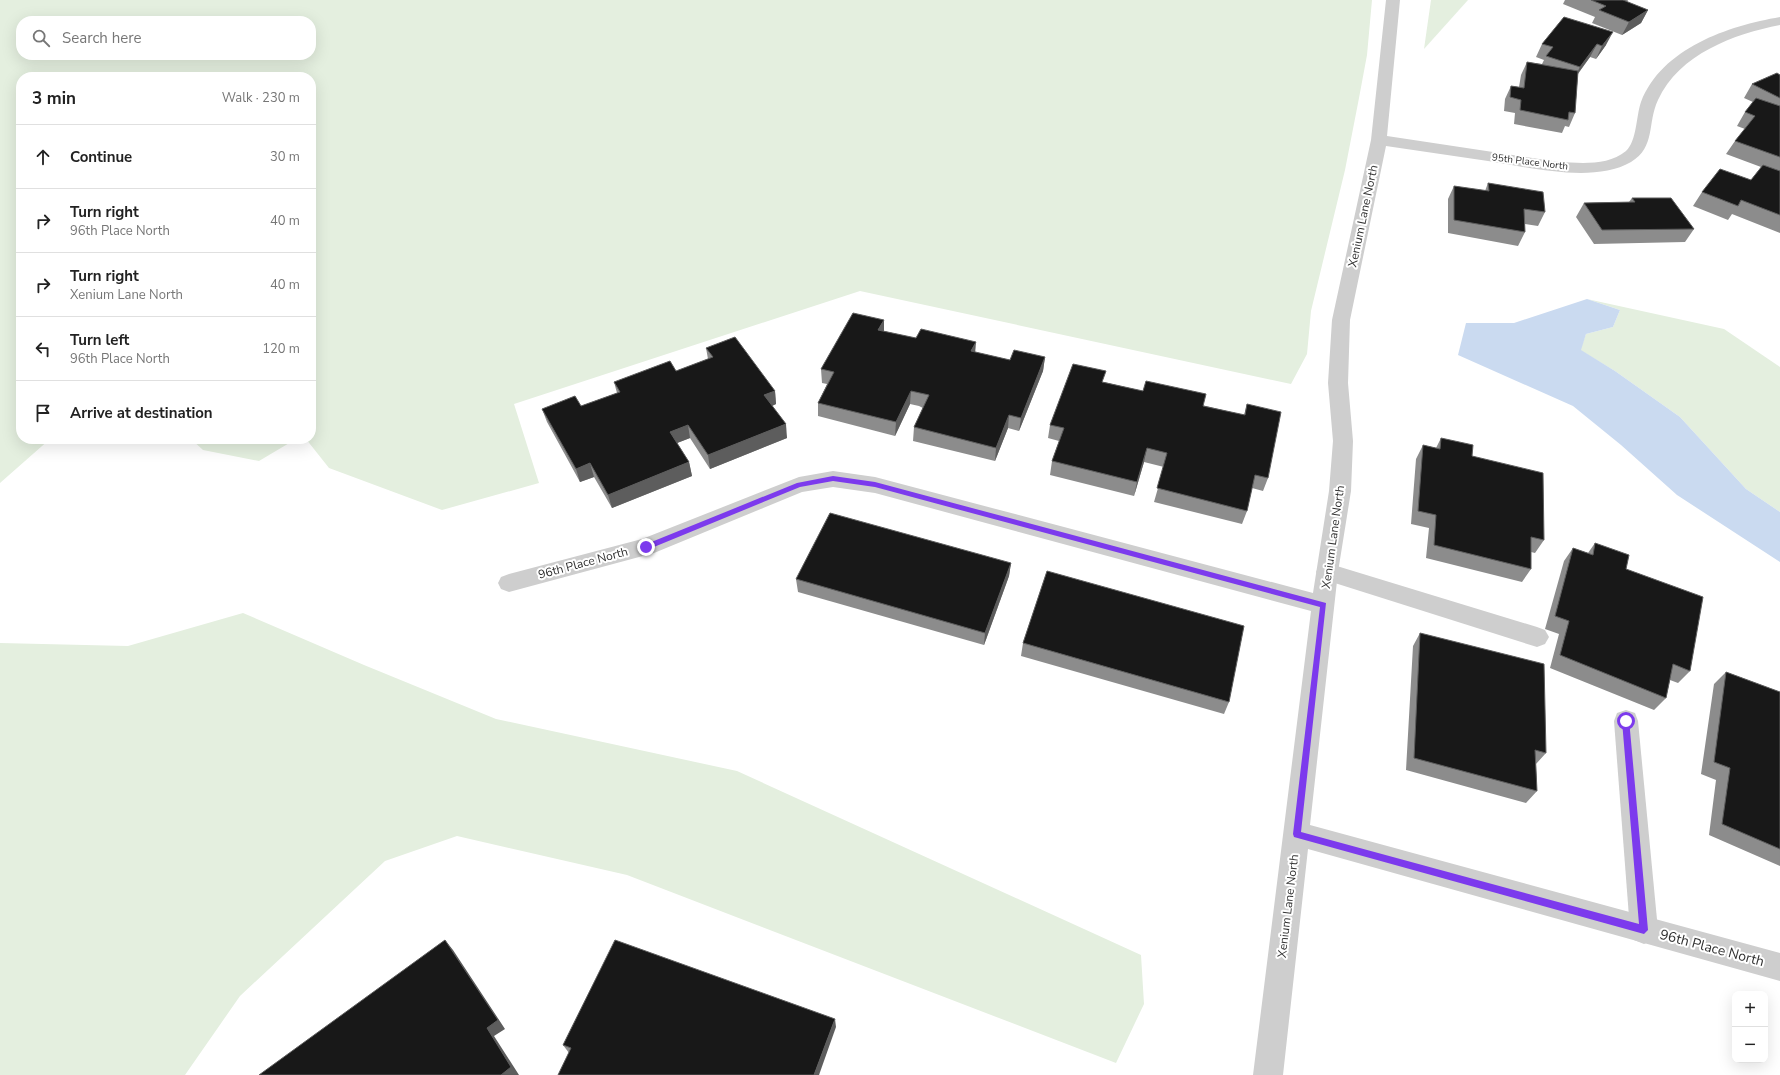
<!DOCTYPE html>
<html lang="en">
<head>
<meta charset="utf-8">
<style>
	:root { --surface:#fff; --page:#f2f2f2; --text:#222; --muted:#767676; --line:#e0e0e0 }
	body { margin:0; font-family:"Nunito Sans",sans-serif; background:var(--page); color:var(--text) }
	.controls { position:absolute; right:12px; bottom:12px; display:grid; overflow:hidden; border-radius:8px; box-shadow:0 4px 16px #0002 }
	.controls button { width:36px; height:36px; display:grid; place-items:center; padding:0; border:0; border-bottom:1px solid var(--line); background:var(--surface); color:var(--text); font:20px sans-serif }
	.stop { position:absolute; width:12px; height:12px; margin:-9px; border:3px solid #7c3aed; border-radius:50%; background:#fff }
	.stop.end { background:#7c3aed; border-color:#fff; box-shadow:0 1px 4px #0008 }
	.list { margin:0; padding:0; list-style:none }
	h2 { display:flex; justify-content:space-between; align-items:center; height:52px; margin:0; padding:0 16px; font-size:17px }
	h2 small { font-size:13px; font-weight:400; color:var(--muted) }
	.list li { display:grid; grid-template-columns:26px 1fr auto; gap:12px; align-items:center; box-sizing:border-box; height:64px; padding:0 16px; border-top:1px solid var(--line) }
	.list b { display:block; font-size:15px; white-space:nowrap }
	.list p { margin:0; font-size:13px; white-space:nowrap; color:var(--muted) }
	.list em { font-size:13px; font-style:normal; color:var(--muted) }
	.icon { flex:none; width:22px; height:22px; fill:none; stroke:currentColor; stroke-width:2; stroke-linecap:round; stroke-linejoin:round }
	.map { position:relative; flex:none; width:1780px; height:1075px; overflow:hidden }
	.search { position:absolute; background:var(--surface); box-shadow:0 4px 16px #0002; left:16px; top:16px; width:300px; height:44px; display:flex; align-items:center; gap:10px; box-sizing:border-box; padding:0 14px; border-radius:16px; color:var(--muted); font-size:15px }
	.panel { position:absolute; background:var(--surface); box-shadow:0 4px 16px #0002; left:16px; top:72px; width:300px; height:372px; border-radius:16px }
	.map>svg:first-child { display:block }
	.green { fill:#e4efdf; fill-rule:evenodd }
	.water { fill:#cadaf0 }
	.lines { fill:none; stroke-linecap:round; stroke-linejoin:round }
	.lane { fill:#cecece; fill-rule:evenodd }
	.street { fill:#cecece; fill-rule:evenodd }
	.wall { fill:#8c8c8c }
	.shaded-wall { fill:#5d5d5d }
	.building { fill:#181818; stroke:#5d5d5d }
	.route { fill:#7c3aed }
	.labels { text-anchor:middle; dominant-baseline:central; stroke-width:4; stroke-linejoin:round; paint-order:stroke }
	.far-street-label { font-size:10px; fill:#313131; stroke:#fff }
	.street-label { font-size:12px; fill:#313131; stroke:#fff }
	.near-street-label { font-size:14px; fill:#313131; stroke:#fff }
</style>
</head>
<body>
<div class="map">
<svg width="1780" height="1075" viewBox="0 0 1780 1075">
	<rect width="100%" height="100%" fill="#fff"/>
	<!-- green -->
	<g class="green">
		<path d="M0,0H1372L1367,55L1359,98L1345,170L1311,311L1307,354L1291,384L860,291L514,404L539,483L442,510L329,468L306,439H311V77H21V439H50L0,483ZM21,21H311V55H21Z"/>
		<polygon points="1431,0 1468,0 1424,49"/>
		<polygon points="1587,299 1724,329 1780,367 1780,512 1746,489 1680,417 1615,371 1580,350 1586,334 1613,327 1620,310"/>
		<polygon points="191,439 296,439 259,461 203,450"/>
		<polygon points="243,613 364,665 496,719 737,771 1141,955 1144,1004 1116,1063 627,875 457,836 385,861 240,996 185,1075 0,1075 0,643 128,646"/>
	</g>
	<!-- water -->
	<polygon class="water" points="1587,299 1620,310 1613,327 1586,334 1581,350 1615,371 1680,417 1746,489 1780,512 1780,562 1677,495 1621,445 1573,406 1458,355 1466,323 1514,323"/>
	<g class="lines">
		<!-- lane -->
		<g class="lane">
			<polygon points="1327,563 1537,627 1545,630 1549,637 1545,644 1537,647 1319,578 1316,572 1319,566"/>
			<polygon points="1626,710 1635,713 1638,721 1658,930 1654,940 1644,944 1634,940 1630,930 1614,721 1617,713"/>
		</g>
		<!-- street -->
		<path class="street" d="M1386,0H1400L1387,136L1559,162C1581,163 1608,166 1626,151C1637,141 1636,116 1641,102C1662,48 1728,26 1780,17V25C1734,34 1679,54 1658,100C1647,123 1656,147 1631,162C1593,184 1529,167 1488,161C1454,156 1420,151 1386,146L1350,320L1348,383L1353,441L1351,491L1338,572L1310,825L1780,953V981L1308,849L1283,1075H1253L1311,611L875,493L833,487L802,492L654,553L509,592L501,589L498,583L501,577L509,574L642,539L799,477L833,471L875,477L1313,593L1329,491L1333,441L1328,383L1332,320L1371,140Z"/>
	</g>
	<!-- wall -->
	<g class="wall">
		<polygon points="1565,0 1628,0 1627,2 1648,10 1641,23 1622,35 1592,23 1595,17 1563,4"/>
		<polygon points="1564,17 1606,45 1596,59 1590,57 1578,74 1575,113 1569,127 1565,126 1562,133 1514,124 1515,113 1504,111 1505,99 1511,86 1519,87 1521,75 1527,62 1542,64 1544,60 1536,57 1542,44"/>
		<polygon points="1780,75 1780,233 1732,214 1728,220 1693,206 1702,192 1751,180 1761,167 1726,154 1735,141 1745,129 1737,126 1745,112 1753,102 1744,98 1752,84"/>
		<polygon points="1488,183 1545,212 1538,226 1525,224 1525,232 1518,246 1448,233 1448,199 1454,186 1485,191"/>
		<polygon points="1632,198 1694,229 1685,242 1594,244 1576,217 1584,203 1629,202"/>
		<polygon points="884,331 1010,360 1045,357 1043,371 1019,431 1008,428 995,461 913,441 914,427 923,408 919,406 910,404 895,436 818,416 818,403 827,384 822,383 821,369"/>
		<polygon points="706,348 775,391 776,404 772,406 787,438 710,469 690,438 677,443 689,462 692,476 612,508 594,477 580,482 547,422 542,409 581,406 617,393 614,382 676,371 708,359"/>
		<polygon points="1104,382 1244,415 1247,404 1268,478 1263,491 1252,488 1247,511 1242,524 1154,502 1164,467 1144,462 1134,496 1050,475 1052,461 1059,441 1048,438 1050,425"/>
		<polygon points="1441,438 1472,456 1544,540 1535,553 1531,552 1531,569 1522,582 1426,558 1429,528 1411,524 1416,459 1423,445 1436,448"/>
		<polygon points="1595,543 1626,569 1690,671 1678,683 1670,680 1666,698 1654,710 1550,668 1559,634 1545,629 1564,561 1573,548 1588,553"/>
		<polygon points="1011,563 1009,576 984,645 798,592 796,579"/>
		<polygon points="1420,633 1546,753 1536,764 1537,791 1526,803 1406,770 1413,646"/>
		<polygon points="1023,643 1229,702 1224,714 1021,656"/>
		<polygon points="1726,672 1780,692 1780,866 1709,835 1716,780 1701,774 1714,684"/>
		<polygon points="836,1027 569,1053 563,1045"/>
	</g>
	<!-- shaded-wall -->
	<g class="shaded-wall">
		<polygon points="1648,10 1641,23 1622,35 1629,22"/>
		<polygon points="1613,32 1606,45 1596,59 1602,46"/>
		<polygon points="1597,44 1590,57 1573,80 1580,67"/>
		<polygon points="884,320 884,334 878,330"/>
		<polygon points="976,342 975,355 971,351"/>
		<polygon points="1045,357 1043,371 1019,431 1021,418"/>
		<polygon points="775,391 776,404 765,409 764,395"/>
		<polygon points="911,391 910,404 895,436 896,422"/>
		<polygon points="1009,415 1008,428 995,461 996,448"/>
		<polygon points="786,424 787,438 710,469 708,455"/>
		<polygon points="688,425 690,438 672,445 670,432"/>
		<polygon points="1147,448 1144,462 1134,496 1137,482"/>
		<polygon points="689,462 692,476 612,508 608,495"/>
		<polygon points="590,463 594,477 580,482 576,469"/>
		<polygon points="1011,563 1009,576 984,645 985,633"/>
		<polygon points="445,940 453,950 505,1029 494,1036 519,1075 501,1075"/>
		<polygon points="835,1019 836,1027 819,1075 814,1075"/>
	</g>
	<!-- building -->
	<g class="building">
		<polygon points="1591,0 1623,0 1648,10 1629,22 1599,10 1606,6"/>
		<polygon points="1564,17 1613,32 1602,46 1597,44 1580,67 1546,56 1553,47 1542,44"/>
		<polygon points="1527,62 1578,71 1575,113 1569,112 1568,120 1520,110 1521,100 1510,97 1511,86 1524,88"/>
		<polygon points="1777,73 1780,75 1780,98 1752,84"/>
		<polygon points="1756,98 1780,106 1780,157 1735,141 1755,116 1745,112"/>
		<polygon points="1763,165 1780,171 1780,215 1741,200 1738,206 1702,192 1720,169 1751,180"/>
		<polygon points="1488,183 1543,192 1545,212 1524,209 1525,232 1454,220 1454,186 1489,191"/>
		<polygon points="1632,198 1671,198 1694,229 1602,230 1584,203 1635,202"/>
		<polygon points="853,313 884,320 878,330 916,338 921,329 976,342 971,351 1010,360 1014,350 1045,357 1021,418 1009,415 996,448 914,427 929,395 911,391 896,422 818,403 834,372 821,369"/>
		<polygon points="735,337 775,391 764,395 786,424 708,455 688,425 670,432 689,462 608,495 590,463 576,469 542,409 575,396 581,406 620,392 614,382 670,361 676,371 713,357 706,348"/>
		<polygon points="1073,364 1106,371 1102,382 1143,391 1146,381 1206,394 1203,406 1245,415 1247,404 1281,412 1268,478 1255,475 1247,511 1157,488 1167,453 1147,448 1137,482 1052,461 1064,428 1050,425"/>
		<polygon points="1441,438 1473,445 1472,456 1543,473 1544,540 1531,537 1531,569 1434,545 1436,515 1418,511 1423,445 1440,449"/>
		<polygon points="830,513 1011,563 985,633 796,579"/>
		<polygon points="1595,543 1629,555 1626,569 1703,597 1690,671 1673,664 1666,698 1560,655 1569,621 1555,616 1573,548 1593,555"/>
		<polygon points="1047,571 1244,626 1229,702 1023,643"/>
		<polygon points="1420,633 1544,664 1546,753 1535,750 1537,791 1414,758"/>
		<polygon points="1726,672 1780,692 1780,849 1722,824 1730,768 1714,762"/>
		<polygon points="445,940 498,1020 487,1028 511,1067 501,1075 259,1075"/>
		<polygon points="615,940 835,1019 814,1075 558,1075 571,1048 563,1045"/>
	</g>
	<!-- route -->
	<polygon class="route" points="833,476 875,482 1326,603 1301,832 1639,924 1622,721 1626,718 1629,719 1648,930 1644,934 1294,837 1293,834 1320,607 875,487 833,481 800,487 649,549 644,549 643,547 644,545 797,483"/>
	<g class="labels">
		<!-- far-street labels -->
		<g class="far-street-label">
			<text transform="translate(1530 162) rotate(7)">95th Place North</text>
		</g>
		<!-- street labels -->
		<g class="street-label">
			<text transform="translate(1363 216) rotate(-78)">Xenium Lane North</text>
			<text transform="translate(1333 537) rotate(-82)">Xenium Lane North</text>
			<text transform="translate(583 563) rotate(-15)">96th Place North</text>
			<text transform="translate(1288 906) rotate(-83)">Xenium Lane North</text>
		</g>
		<!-- near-street labels -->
		<g class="near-street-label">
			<text transform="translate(1712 948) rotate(15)">96th Place North</text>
		</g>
	</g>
</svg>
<div class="controls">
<button>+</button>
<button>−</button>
</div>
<div class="stop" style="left:1626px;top:721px"></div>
<div class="stop end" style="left:646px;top:547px"></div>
<div class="search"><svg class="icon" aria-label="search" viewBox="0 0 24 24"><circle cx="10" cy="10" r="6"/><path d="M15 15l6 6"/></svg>Search here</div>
<section class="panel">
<h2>3 min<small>Walk · 230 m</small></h2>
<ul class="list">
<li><svg class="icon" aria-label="ahead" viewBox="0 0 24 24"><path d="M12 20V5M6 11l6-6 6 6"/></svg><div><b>Continue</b></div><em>30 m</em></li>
<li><svg class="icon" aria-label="right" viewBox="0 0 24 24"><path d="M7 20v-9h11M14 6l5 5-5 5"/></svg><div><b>Turn right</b><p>96th Place North</p></div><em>40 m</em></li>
<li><svg class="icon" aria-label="right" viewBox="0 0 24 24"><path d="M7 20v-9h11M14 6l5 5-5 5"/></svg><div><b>Turn right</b><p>Xenium Lane North</p></div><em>40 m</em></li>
<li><svg class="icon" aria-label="left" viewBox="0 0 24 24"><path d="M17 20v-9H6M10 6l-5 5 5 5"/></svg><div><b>Turn left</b><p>96th Place North</p></div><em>120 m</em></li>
<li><svg class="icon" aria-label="arrive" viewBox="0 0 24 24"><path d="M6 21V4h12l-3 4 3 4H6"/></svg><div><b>Arrive at destination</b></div></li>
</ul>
</section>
</div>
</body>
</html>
